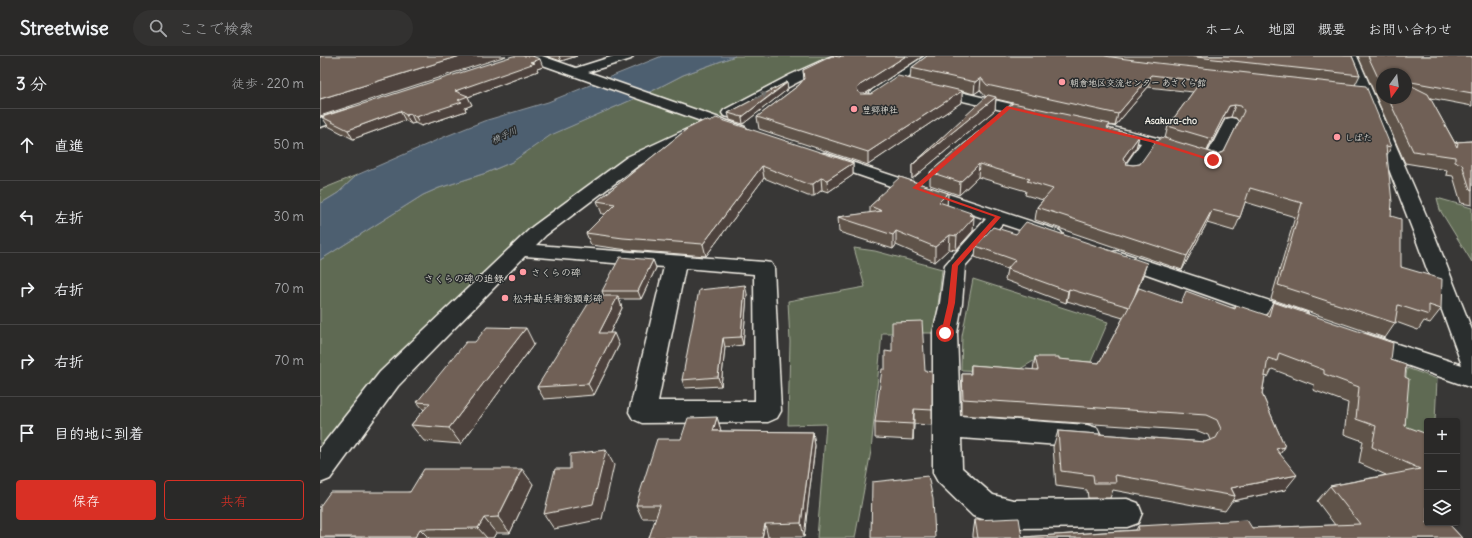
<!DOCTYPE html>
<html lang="ja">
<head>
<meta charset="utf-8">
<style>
	:root { --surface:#2a2928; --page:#323130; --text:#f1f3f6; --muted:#a5a6a8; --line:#464545; --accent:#d93025 }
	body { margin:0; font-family:Delius,"Klee One",sans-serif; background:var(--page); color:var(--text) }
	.controls { position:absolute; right:12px; bottom:12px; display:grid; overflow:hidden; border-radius:4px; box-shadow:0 1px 3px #0004 }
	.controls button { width:36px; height:36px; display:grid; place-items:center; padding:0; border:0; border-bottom:1px solid var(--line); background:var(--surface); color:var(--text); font:20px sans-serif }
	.compass { position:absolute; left:1056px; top:12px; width:36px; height:36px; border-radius:50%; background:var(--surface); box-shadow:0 1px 3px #0004; rotate:194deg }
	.stop { position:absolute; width:12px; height:12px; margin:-9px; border:3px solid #d93025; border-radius:50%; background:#fff }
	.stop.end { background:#d93025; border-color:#fff; box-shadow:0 1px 4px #0008 }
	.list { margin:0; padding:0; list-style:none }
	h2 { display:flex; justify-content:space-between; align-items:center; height:52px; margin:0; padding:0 16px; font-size:17px }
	h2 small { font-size:13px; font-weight:400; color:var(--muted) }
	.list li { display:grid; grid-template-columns:26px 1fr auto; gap:12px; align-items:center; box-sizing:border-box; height:72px; padding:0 16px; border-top:1px solid var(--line) }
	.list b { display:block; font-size:15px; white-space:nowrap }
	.list em { font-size:13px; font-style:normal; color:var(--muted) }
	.actions { display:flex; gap:8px; padding:12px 16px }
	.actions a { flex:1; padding:9px 0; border:1px solid var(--accent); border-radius:4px; text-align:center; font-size:14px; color:var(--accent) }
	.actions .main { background:var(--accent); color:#fff }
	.icon { flex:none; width:22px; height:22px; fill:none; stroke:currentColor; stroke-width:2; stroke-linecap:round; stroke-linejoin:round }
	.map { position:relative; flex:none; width:1152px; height:482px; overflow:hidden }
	header { display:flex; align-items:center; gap:24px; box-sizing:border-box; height:56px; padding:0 20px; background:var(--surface); border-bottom:1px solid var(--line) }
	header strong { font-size:19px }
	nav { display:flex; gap:22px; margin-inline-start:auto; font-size:14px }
	.search { width:280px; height:36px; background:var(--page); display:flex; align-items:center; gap:10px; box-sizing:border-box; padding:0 14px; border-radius:22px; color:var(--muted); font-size:15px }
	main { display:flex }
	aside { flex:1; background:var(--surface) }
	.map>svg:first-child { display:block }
	.green { fill:#5e6b52; stroke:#a9ae9d }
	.water { fill:#4e5f70; stroke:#9099a0 }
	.pier { fill:#383736 }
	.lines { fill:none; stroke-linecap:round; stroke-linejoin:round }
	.minor-casing { stroke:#f4f1e8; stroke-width:3 }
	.minor { fill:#2a2d2e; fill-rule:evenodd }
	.wall { fill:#5f534a; stroke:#f4f1e8; fill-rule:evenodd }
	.shaded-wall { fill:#4e433c; stroke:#f4f1e8 }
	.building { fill:#6f6056; stroke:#f4f1e8 }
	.oneway { stroke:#71726f }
	.route { fill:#d93025 }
	.poi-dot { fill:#ff9aa2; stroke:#2a2d2e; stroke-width:1.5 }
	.labels { text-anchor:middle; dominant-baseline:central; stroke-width:3; stroke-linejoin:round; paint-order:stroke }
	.far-poi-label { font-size:9px; fill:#f4f1e8; stroke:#2a2d2e; text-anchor:start }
	.far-neighbourhood-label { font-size:9px; font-weight:bold; fill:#f4f1e8; stroke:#2a2d2e }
	.far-water-label { font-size:9px; font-style:italic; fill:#b2b7b8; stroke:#2a2d2e }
	.poi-label { font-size:10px; fill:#f4f1e8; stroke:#2a2d2e; text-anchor:start }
</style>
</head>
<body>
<header>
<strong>Streetwise</strong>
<div class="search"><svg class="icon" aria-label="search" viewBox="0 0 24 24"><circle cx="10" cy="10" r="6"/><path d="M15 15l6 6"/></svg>ここで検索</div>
<nav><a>ホーム</a><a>地図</a><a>概要</a><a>お問い合わせ</a></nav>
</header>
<main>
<aside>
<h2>3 分<small>徒歩 · 220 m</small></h2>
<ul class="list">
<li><svg class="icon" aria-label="ahead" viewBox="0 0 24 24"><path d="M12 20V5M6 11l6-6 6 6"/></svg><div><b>直進</b></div><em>50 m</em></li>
<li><svg class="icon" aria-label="left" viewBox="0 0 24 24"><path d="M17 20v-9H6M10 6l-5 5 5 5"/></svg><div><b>左折</b></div><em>30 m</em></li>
<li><svg class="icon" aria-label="right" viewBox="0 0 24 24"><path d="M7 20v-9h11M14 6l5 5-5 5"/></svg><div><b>右折</b></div><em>70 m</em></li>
<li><svg class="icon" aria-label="right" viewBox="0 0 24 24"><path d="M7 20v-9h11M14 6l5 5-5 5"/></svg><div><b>右折</b></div><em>70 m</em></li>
<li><svg class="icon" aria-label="arrive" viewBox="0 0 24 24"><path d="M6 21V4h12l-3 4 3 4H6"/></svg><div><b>目的地に到着</b></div></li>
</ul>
<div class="actions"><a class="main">保存</a><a>共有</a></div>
</aside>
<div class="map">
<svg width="1152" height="482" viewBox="0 0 1152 482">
	<rect width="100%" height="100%" fill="#383736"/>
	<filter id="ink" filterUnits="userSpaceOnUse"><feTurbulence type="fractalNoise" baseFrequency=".025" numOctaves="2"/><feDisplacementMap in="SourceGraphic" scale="8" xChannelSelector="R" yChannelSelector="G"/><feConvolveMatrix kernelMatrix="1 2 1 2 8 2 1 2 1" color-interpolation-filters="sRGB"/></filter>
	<g filter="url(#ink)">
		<!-- green -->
		<g class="green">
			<polygon points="415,0 522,0 475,22 394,65 313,105 219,175 148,246 0,420 0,204 103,139 119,132 166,117 192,106 230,79 332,35 363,19"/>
			<polygon points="37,119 18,137 0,148 0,134"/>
			<polygon points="1117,142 1152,152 1152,206 1120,154"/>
			<polygon points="534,192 555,195 622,213 615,277 562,277 551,395 535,482 497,482 506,368 468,369 470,286 468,245 545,231"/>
			<polygon points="653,223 788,266 767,315 717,303 695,316 641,314 642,280"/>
			<polygon points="1087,312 1117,323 1115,365 1107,365 1107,393 1079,382"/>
		</g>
		<!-- water -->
		<polygon class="water" points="342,0 415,0 363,19 332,35 231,79 192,106 166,117 119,132 103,139 0,204 0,148 18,137 37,119 124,81 164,65 228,46"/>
		<!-- pier -->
		<polygon class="pier" points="286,21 332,37 317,44 269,27"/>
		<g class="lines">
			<defs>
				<g id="minor">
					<polygon points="204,0 222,0 256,12 294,0 313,0 311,3 268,16 425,71 428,74 425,77 420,79 415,77 206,3"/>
					<polygon points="512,0 528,0 526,3 480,25 414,60 409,61 404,60 402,57 404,54 470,19"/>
					<polygon points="605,0 619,0 562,40 557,41 552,40 550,37 552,34"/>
					<polygon points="1025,0 1037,0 1113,175 1152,274 1152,332 1035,291 1031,285 1035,279 1043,277 1142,309 1093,175"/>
					<polygon points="614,30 721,55 723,58 721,61 716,62 609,37 607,34 609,31"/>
					<polygon points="33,52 38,53 40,56 38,59 0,71 0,62"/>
					<polygon points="911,62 916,63 918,66 899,107 893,109 887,107 835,91 815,120 809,121 803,120 801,116 821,87 784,78 781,75 784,72 789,70 837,82 888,97 904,66 906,63"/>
					<path d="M380,67L385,69L388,72L385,75L319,109L226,179L216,189L444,206L451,207L454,212L461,355L457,362L448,366L322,367L313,363L309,356L344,211L205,200L78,330L10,423L0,427V392L60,316L212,171L307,101ZM365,212L434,218L435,345H338Z"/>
					<polygon points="504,97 740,175 743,179 740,183 733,185 682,168 645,210 642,247 637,277 640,360 767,369 777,372 781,380 777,388 767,391 641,382 642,412 673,439 693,444 807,443 818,447 822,457 818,467 807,471 693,472 653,460 618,426 613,417 613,277 620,247 625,209 666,163 498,105 496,102 498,99"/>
					<polygon points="797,195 987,257 990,263 987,269 979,271 971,269 790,205 787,201 790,197"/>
				</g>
			</defs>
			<!-- minor casing -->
			<use href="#minor" class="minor-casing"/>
			<!-- minor -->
			<use href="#minor" class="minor"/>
		</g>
		<!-- wall -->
		<g class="wall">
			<polygon points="226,0 257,0 241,5"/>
			<path d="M521,0H603L545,38H551L590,23L591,12L607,0H1032L1040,19L1035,29L1071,91L1067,99L1071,160L1081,211L1121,253L1110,267L1104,265L1098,274L1076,266L1065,282L951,243L975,161L925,146L920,161L914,175L887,167L862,214L715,164L717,151L723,144L705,139L706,135L658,121L639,139L610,129V116L693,47L676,43L675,54L592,123V109L667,41H666L660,34L654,38L642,35V46L548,109L439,73L437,61L479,29L484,23L483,14L520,1ZM828,31L873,36L848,70L845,82L838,85L820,108L813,109L806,108L805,107L816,92L819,80L789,72V69L795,70ZM911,61L916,62L919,66L904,96L897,98L888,95L905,62Z"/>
			<path d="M1038,0H1152V50L1110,42L1135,87L1136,86L1152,85V149L1141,147L1133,120L1126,119L1127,114L1085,107ZM1062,18H1086V42H1062Z"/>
			<polygon points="223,11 217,13 218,15 148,41 152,49 145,52 146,55 101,70 95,67 91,68 85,64 33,83 8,70 2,61"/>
			<polygon points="467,26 468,33 423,68 410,64 408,57"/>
			<polygon points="367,73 533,107 533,119 508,136 502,134 494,140 488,140 444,122 386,200 308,194 271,189 266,177 285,158 282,158 277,145"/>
			<polygon points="628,137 627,149 651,160 653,175 636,194 629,193 615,206 576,189 573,193 519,176 518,161 550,157 550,150 558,143 558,141"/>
			<polygon points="696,178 823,219 814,242 915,252 946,259 953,246 1071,304 1085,321 1085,370 1129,468 1142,482 653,482 653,478 655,464 702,481 816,474 818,470 932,472 1015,469 997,445 1010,430 1066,419 1039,407 1043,385 1024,378 1028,347 993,334 994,329 952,313 948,321 945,320 942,338 965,391 960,398 965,434 912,445 905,455 793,434 790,442 768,442 767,434 736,430 733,391 738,375 885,386 890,384 888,379 878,375 641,359 641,333 642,318 650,318 651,309 713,314 715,301 779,307 803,262 747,245 746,247 685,224 687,213 655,201 656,190"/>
			<polygon points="333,204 336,212 321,243 299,243 302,252 290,277 299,289 274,339 224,343 217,331 284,240 282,235"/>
			<polygon points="427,238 423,289 405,291 401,330 365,332 362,324"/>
			<polygon points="214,288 141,388 104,385 91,369 104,354 97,346"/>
			<polygon points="565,313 605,315 612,354 612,369 594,368 593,384 555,382 555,366"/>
			<polygon points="397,361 401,375 493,376 495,390 484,481 448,481 448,482 329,482 336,462 322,462 316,449"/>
			<polygon points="213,428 190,477 176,477 173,482 0,482 0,450 90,436"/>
		</g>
		<!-- shaded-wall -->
		<g class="shaded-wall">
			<polygon points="140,0 186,0 0,60 0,43"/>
			<polygon points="239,0 257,0 241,5"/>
			<polygon points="586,0 603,0 540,41 537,33 540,29"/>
			<polygon points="220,3 223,11 217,13 218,15 148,41 152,49 145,52 146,55 101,70 96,61 135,35 210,6"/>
			<polygon points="831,19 828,31 795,70 798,58"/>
			<polygon points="661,22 660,34 654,38 655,26"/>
			<polygon points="467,27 468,33 423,68 422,61"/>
			<polygon points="642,35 642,46 548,109 548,96"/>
			<polygon points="676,41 675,54 592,123 592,109"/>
			<polygon points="915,49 911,61 905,62 887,95 892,83 909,50"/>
			<polygon points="80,55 85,64 33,83 28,74"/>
			<polygon points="91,58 95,67 91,68 86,59"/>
			<polygon points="819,80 816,92 800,115 803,102"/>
			<polygon points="533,107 533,119 508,136 507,124"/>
			<polygon points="659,108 658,121 639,139 640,126"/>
			<polygon points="442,110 444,122 386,200 383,188"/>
			<polygon points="501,122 502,134 494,140 493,128"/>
			<polygon points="628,137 627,151 619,146"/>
			<polygon points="892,154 887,167 862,214 867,200"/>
			<polygon points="651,157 651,165 654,161 653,175 636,194 637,180 649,159"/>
			<polygon points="576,175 576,189 573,193 573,179"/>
			<polygon points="630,179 629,193 615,206 615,191"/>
			<polygon points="333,204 336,212 321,243 318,235"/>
			<polygon points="827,207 823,219 806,263 810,251"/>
			<polygon points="425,229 427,238 423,289 421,281"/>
			<polygon points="749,233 747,245 746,247 748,235"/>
			<polygon points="298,240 302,252 284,289 279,277"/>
			<polygon points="206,272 214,288 141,388 129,372"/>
			<polygon points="294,277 299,289 274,339 268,328"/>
			<polygon points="403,282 405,291 401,330 398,321"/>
			<polygon points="594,353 594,368 593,384 593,368"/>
			<polygon points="397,361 401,375 393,375"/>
			<polygon points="493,376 495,390 484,481 481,467"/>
			<polygon points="965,391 954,406 956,393"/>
			<polygon points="286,394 294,409 282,463 234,473 224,458"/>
			<polygon points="202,413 213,428 190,477 178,461"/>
			<polygon points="977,419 965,434 912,445 915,440 911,432"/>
			<polygon points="164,462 176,477 173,482 167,482 158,472"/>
			<polygon points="445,468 448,481 448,482 442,482"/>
			<polygon points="100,473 109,482 96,482 95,481"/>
		</g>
		<!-- building -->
		<g class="building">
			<polygon points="0,0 140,0 0,43"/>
			<polygon points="193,0 212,0 220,3 210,6 215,7 135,35 148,40 138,44 142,46 96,61 91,58 86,59 80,55 28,74 2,61"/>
			<polygon points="512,0 520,1 521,0 586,0 540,29 537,33 540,38 551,38 578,20 642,35 548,96 437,61 479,29 484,23 483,14"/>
			<polygon points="607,0 784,0 837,7 1046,30 1071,91 1066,90 1072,146 1071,160 1081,163 1081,211 1122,223 1121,253 1109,249 1109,259 1078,249 1075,267 958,229 982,147 930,132 920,161 892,154 867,200 717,151 733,133 707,125 710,123 659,108 640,126 610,116 693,47 790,68 787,72 819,80 803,102 806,108 813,109 820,108 837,84 838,85 841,81 897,98 904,96 924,55 921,50 915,49 909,50 892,83 848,70 881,25 831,19 798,58 667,29 661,22 655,26 591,12"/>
			<polygon points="867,0 1032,0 1040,19"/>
			<polygon points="1048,0 1152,0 1152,37 1086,25 1086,18 1062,18 1062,30"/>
			<polygon points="467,26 422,61 408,57"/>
			<polygon points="1086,27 1108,38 1137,91 1138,87 1136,86 1152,85 1152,134 1150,133 1142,108 1135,106 1135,101 1093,95 1068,42 1086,42"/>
			<polygon points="668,39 676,41 592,109"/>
			<polygon points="396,62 533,107 507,124 501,122 493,128 487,128 442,110 383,188 303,182 266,177 295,148 277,145 367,73 385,64 390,66"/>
			<polygon points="580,121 628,137 619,146 651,157 649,159 654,161 637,180 630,179 615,191 576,175 573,179 518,161 562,155 550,150 559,142 558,141"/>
			<polygon points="706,166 827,207 812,247 809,251 749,233 748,235 687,213 695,204 656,190 673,171 696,178"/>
			<polygon points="300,201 333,204 318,235 282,235"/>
			<polygon points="425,229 421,281 403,282 398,321 362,324 379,234"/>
			<polygon points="819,232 861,247 866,235 915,253 916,249 949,260 953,246 1073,287 1071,304 1086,309 1085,321 1089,323 1085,370 1107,378 1107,467 1129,467 1129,468 1142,482 658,482 655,464 699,462 702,481 819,474 818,470 927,464 932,472 1040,468 1010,430 1100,413 1052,391 1056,370 1036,363 1039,331 1004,318 1004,314 959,297 957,305 948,302 942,338 965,391 956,393 977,419 911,432 915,440 795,419 796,427 774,427 773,419 741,415 738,375 885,386 896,382 901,373 897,364 886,359 643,343 642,318 651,318 651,309 718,314 715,301 739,301 739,303 779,307"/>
			<polygon points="273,240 298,240 279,277 294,277 268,328 217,331"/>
			<polygon points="602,265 605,315 612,316 612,354 594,353 593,368 555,366 562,313 565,313 565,295 572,296 572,266"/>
			<polygon points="167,271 206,272 129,372 91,369 110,347 97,346 146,286 155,286"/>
			<polygon points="397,361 393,375 493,376 481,467 445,468 442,482 329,482 340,449 316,449 337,383 361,383 368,362"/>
			<polygon points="286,394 273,448 224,458 235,413 250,413 250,398"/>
			<polygon points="104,413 202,413 178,461 164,462 158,472 100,473 95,481 0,481 0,450 10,436 90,436"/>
			<polygon points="608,420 613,443 615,482 551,482 552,426"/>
		</g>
		<!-- one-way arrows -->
		<defs><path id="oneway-shaft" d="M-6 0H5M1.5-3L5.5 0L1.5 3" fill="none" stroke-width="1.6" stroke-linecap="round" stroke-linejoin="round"/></defs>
		<use class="oneway" href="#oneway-shaft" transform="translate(441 40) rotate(-28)"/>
	</g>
	<!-- route -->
	<polygon class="route" points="687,50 833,84 895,104 891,105 830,86 690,53 599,132 681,161 638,210 635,247 628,277 625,279 621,277 628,247 632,209 675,161 592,132"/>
	<!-- markers -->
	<g class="poi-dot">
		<circle cx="742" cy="26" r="4"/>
		<circle cx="534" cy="53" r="4"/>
		<circle cx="1017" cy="81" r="4"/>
		<circle cx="203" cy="216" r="4"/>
		<circle cx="192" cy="222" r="4"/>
		<circle cx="185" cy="242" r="4"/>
	</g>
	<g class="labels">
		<!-- far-poi labels -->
		<g class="far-poi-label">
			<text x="750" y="26">朝倉地区交流センター あさくら館</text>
			<text x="542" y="53">豊郷神社</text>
			<text x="1025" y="81">しばた</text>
		</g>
		<!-- far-neighbourhood labels -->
		<g class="far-neighbourhood-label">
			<text x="851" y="64">Asakura-cho</text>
		</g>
		<!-- far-water labels -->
		<g class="far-water-label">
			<text transform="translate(184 79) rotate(-25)">横手川</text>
		</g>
		<!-- poi labels -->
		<g class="poi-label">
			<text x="211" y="216">さくらの碑</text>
			<text x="184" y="222" text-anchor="end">さくらの碑の追録</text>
			<text x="193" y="242">松井勘兵衛翁顕彰碑</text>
		</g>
	</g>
</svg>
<div class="controls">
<button>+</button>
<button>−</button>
<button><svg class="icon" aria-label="layers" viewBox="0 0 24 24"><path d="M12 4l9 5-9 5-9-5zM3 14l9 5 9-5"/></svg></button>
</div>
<svg class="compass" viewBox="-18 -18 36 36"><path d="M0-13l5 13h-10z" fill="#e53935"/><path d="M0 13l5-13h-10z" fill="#a5a6a8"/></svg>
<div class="stop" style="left:625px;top:277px"></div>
<div class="stop end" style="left:893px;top:104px"></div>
</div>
</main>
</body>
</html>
